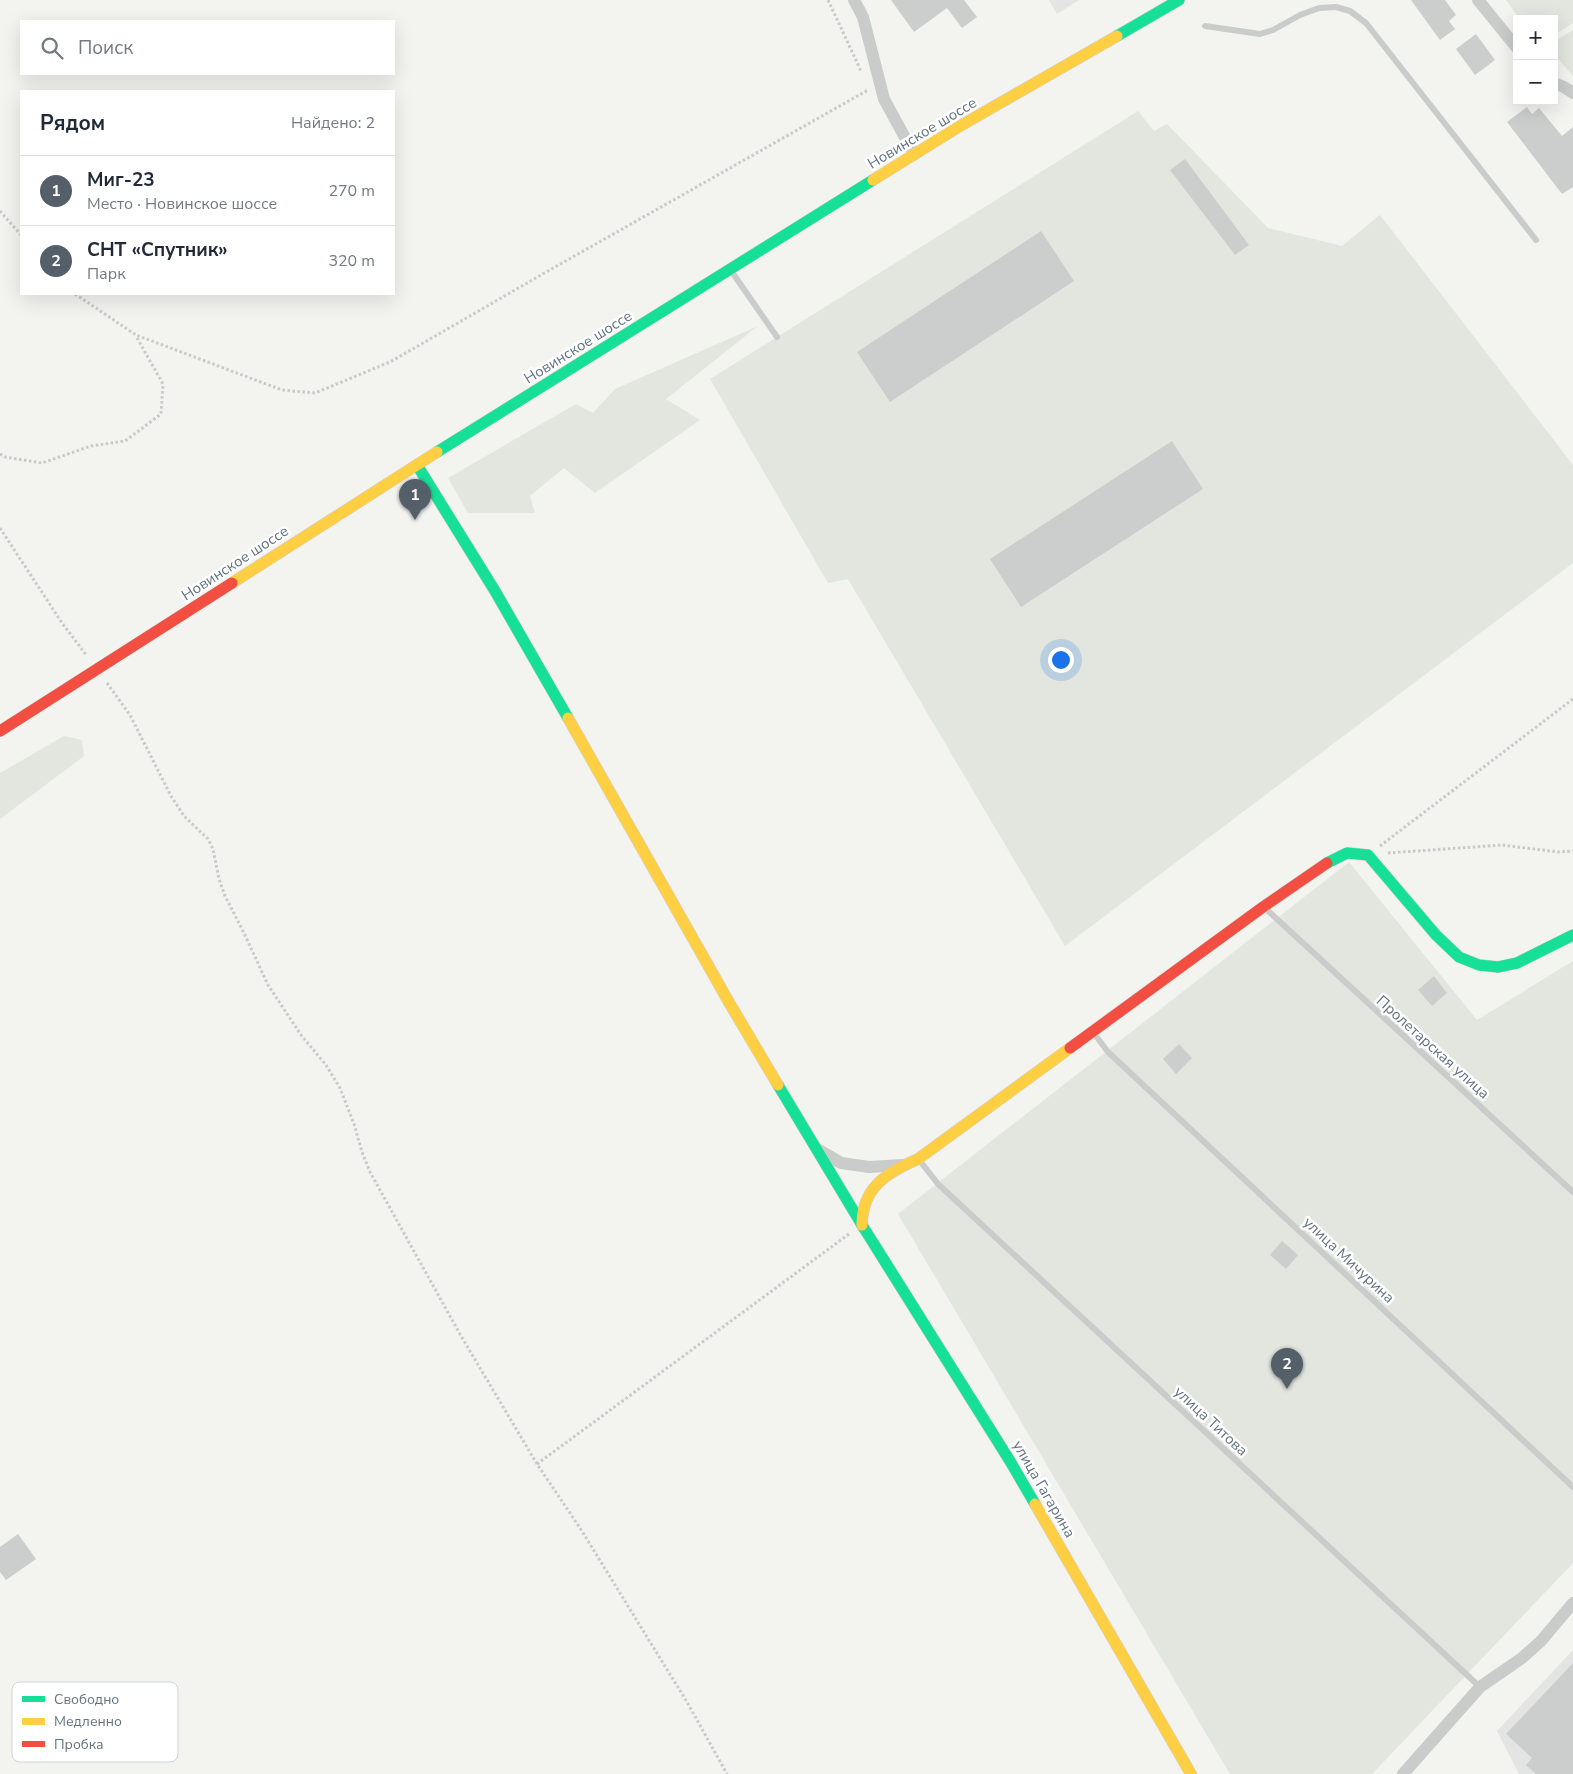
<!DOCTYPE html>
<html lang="ru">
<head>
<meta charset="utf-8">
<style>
	:root { --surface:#fff; --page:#f6f6f7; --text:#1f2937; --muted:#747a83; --line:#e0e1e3; --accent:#545f6a }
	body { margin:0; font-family:"Nunito Sans",sans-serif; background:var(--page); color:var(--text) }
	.controls { position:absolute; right:15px; top:15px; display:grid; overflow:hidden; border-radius:0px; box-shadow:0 5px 20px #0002 }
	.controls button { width:45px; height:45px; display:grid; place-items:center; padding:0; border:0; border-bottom:1px solid var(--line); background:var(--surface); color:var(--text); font:25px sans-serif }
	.you { position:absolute; left:1060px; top:659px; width:18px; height:18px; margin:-12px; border:4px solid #fff; border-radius:50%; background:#1a73e8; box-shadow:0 0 0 8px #1a73e833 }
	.badge { display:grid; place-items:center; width:32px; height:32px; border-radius:50%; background:var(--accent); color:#fff; font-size:16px; font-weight:700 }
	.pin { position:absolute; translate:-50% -41px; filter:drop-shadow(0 1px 2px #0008) }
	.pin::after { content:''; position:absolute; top:26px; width:18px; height:15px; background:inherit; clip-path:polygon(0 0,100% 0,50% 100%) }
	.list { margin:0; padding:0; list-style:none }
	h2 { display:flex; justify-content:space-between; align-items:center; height:65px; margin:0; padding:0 20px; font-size:21px }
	h2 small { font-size:16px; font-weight:400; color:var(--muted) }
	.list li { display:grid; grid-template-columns:32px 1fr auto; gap:15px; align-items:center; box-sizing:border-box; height:70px; padding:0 20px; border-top:1px solid var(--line) }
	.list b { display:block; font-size:19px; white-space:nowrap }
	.list p { margin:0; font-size:16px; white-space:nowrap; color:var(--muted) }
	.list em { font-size:16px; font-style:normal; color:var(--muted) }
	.icon { flex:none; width:28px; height:28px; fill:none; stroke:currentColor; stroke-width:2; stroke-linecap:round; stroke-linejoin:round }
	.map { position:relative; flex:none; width:1573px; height:1774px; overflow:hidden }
	.search { position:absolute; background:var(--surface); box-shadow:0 5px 20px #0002; left:20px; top:20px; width:375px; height:55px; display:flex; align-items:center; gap:12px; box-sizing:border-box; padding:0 18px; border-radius:0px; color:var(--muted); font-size:19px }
	.panel { position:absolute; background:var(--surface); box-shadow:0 5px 20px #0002; left:20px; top:90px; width:375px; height:205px; border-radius:0px }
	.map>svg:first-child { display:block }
	.built { fill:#e3e4e3 }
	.green { fill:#e2e6df }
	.building { fill:#cccece }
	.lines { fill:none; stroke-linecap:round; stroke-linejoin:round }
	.fast-casing { stroke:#cfd1d0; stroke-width:12 }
	.slow-casing { stroke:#cfd1d0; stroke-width:12 }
	.jam-casing { stroke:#cfd1d0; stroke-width:12 }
	.path { stroke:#c8c9c9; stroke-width:3; stroke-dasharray:2.5 2.5; stroke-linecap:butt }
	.lane { stroke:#cacccc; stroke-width:6 }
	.street { stroke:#cacccc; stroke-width:12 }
	.fast { stroke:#16e098; stroke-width:11 }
	.slow { stroke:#ffcf43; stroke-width:11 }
	.jam { stroke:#f24e42; stroke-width:11 }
	.labels { text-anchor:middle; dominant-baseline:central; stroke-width:5; stroke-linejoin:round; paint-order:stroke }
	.street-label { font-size:15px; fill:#627381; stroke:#fff }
	.key { fill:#fff; stroke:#d0d5d9; stroke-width:1 }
	.key-label { font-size:14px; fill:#627381 }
</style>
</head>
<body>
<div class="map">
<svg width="1573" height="1774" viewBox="0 0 1573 1774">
	<rect width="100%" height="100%" fill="#f3f3f0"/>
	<!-- built -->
	<g class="built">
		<polygon points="1049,0 1079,0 1057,14"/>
		<polygon points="1573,1650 1573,1774 1519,1774 1497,1731"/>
	</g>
	<!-- green -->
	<g class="green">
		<polygon points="1506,0 1573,0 1573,23 1554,35 1554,19 1520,19"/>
		<polygon points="1573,30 1573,76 1554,54 1554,42"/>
		<polygon points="1138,111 1154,131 1167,124 1268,228 1342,246 1380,215 1573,465 1573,563 1065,946 848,579 828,583 710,379"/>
		<polygon points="758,326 666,399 700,420 595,493 564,468 530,496 535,513 468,513 448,478 576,404 593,413 615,389"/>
		<polygon points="64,736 82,740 84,756 0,819 0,773"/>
		<polygon points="1349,862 1477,1020 1573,961 1573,1563 1372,1774 1230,1774 898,1214"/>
	</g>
	<!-- building -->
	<g class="building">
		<polygon points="891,0 964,0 977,17 962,28 947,8 914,32"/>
		<polygon points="1411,0 1445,0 1456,15 1449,21 1455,29 1440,40"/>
		<polygon points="1476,34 1495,60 1475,75 1456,49"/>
		<polygon points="1527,107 1532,114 1539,108 1562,136 1573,127 1573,187 1562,194 1507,122"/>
		<polygon points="1185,159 1249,245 1235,255 1170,170"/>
		<polygon points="1041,231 1074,281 890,402 857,352"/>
		<polygon points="1172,441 1203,489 1021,607 990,559"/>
		<polygon points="1434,976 1447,993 1432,1006 1418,990"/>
		<polygon points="1179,1044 1192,1058 1176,1074 1163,1059"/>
		<polygon points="1282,1241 1298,1255 1286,1269 1270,1255"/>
		<polygon points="18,1534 36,1559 6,1580 0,1572 0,1547"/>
		<polygon points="1573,1663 1573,1774 1536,1774 1526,1765 1532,1758 1506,1734"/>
	</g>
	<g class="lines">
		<defs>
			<g id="fast">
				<polyline points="1117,36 1179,0"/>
				<polyline points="437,452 873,180"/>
				<polyline points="417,465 495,591 568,718"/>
				<polyline points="1327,863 1347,853 1368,855 1436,935 1459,957 1479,965 1498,967 1517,963 1573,935"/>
				<polyline points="778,1085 862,1225 1010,1461 1035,1504"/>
			</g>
			<g id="slow">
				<polyline points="873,180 960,126 1117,36"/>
				<polyline points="232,583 437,452"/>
				<polyline points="568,718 730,1004 778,1085"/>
				<path d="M862,1225C862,1188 886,1173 918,1159L1070,1048"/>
				<polyline points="1035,1504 1191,1774"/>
			</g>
			<g id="jam">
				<polyline points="0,731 232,583"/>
				<polyline points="1070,1048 1263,907 1327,863"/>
			</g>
		</defs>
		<!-- fast casing -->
		<use href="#fast" class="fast-casing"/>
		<!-- slow casing -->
		<use href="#slow" class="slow-casing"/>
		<!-- jam casing -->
		<use href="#jam" class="jam-casing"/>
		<!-- path -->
		<g class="path">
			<polyline points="828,0 861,71"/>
			<polyline points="0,211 21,235"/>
			<polyline points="75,294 136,335 282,390 315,393 390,362 548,271 868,90"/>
			<polyline points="0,454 5,457 42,463 91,446 125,441 161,414 163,384 136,336"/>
			<polyline points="0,528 62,623 87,656"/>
			<polyline points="107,683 130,715 171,796 184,816 208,839 213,849 219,879 225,896 244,933 268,985 301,1035 326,1065 340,1088 354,1124 362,1152 370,1172 461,1336 537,1464 580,1528 687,1702 727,1774"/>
			<polyline points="1380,846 1573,699"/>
			<polyline points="1388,853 1502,845 1558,852 1573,851"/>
			<polyline points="537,1464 849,1234"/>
		</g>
		<!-- lane -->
		<g class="lane">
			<polyline points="1205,26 1260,34 1273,30 1300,15 1319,8 1336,7 1350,11 1366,23 1536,240"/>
			<polyline points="732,272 777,337"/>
			<polyline points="1265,908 1573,1192"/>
			<polyline points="1093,1032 1108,1052 1573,1487"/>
			<polyline points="920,1161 938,1184 1480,1687"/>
		</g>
		<!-- street -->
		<g class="street">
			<polyline points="854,0 863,17 884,99 914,154"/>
			<polyline points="1478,0 1517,48"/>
			<polyline points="1554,83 1564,87 1573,93"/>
			<polyline points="819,1150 841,1163 869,1167 902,1165"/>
			<polyline points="1403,1774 1480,1687 1522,1658 1541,1641 1573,1603"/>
		</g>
		<!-- fast -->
		<use href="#fast" class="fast"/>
		<!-- slow -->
		<use href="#slow" class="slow"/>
		<!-- jam -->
		<use href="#jam" class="jam"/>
	</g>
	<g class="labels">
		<!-- street labels -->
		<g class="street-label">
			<text transform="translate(922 133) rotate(-31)">Новинское шоссе</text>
			<text transform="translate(578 347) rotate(-32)">Новинское шоссе</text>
			<text transform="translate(235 563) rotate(-33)">Новинское шоссе</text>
			<text transform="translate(1433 1047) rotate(42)">Пролетарская улица</text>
			<text transform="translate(1349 1260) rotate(43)">улица Мичурина</text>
			<text transform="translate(1211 1421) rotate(43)">улица Титова</text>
			<text transform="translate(1044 1489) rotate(60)">улица Гагарина</text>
		</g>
	</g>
	<!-- legend -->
	<rect x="12" y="1682" width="166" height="80" rx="8" class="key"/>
	<rect x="22" y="1696" width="23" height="6" fill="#16e098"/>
	<rect x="22" y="1718" width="23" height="7" fill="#ffcf43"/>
	<rect x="22" y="1741" width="23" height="6" fill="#f24e42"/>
	<g class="key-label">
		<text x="54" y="1704">Свободно</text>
		<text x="54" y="1726">Медленно</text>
		<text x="54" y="1749">Пробка</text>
	</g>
</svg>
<div class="controls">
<button>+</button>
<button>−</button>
</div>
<div class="you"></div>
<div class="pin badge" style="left:415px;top:520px">1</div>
<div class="pin badge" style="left:1287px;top:1389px">2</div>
<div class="search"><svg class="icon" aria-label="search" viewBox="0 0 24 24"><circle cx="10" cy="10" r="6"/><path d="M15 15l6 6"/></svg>Поиск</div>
<section class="panel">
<h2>Рядом<small>Найдено: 2</small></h2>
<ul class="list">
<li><span class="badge">1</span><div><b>Миг-23</b><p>Место · Новинское шоссе</p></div><em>270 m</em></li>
<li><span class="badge">2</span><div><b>СНТ «Спутник»</b><p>Парк</p></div><em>320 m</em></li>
</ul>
</section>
</div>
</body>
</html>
